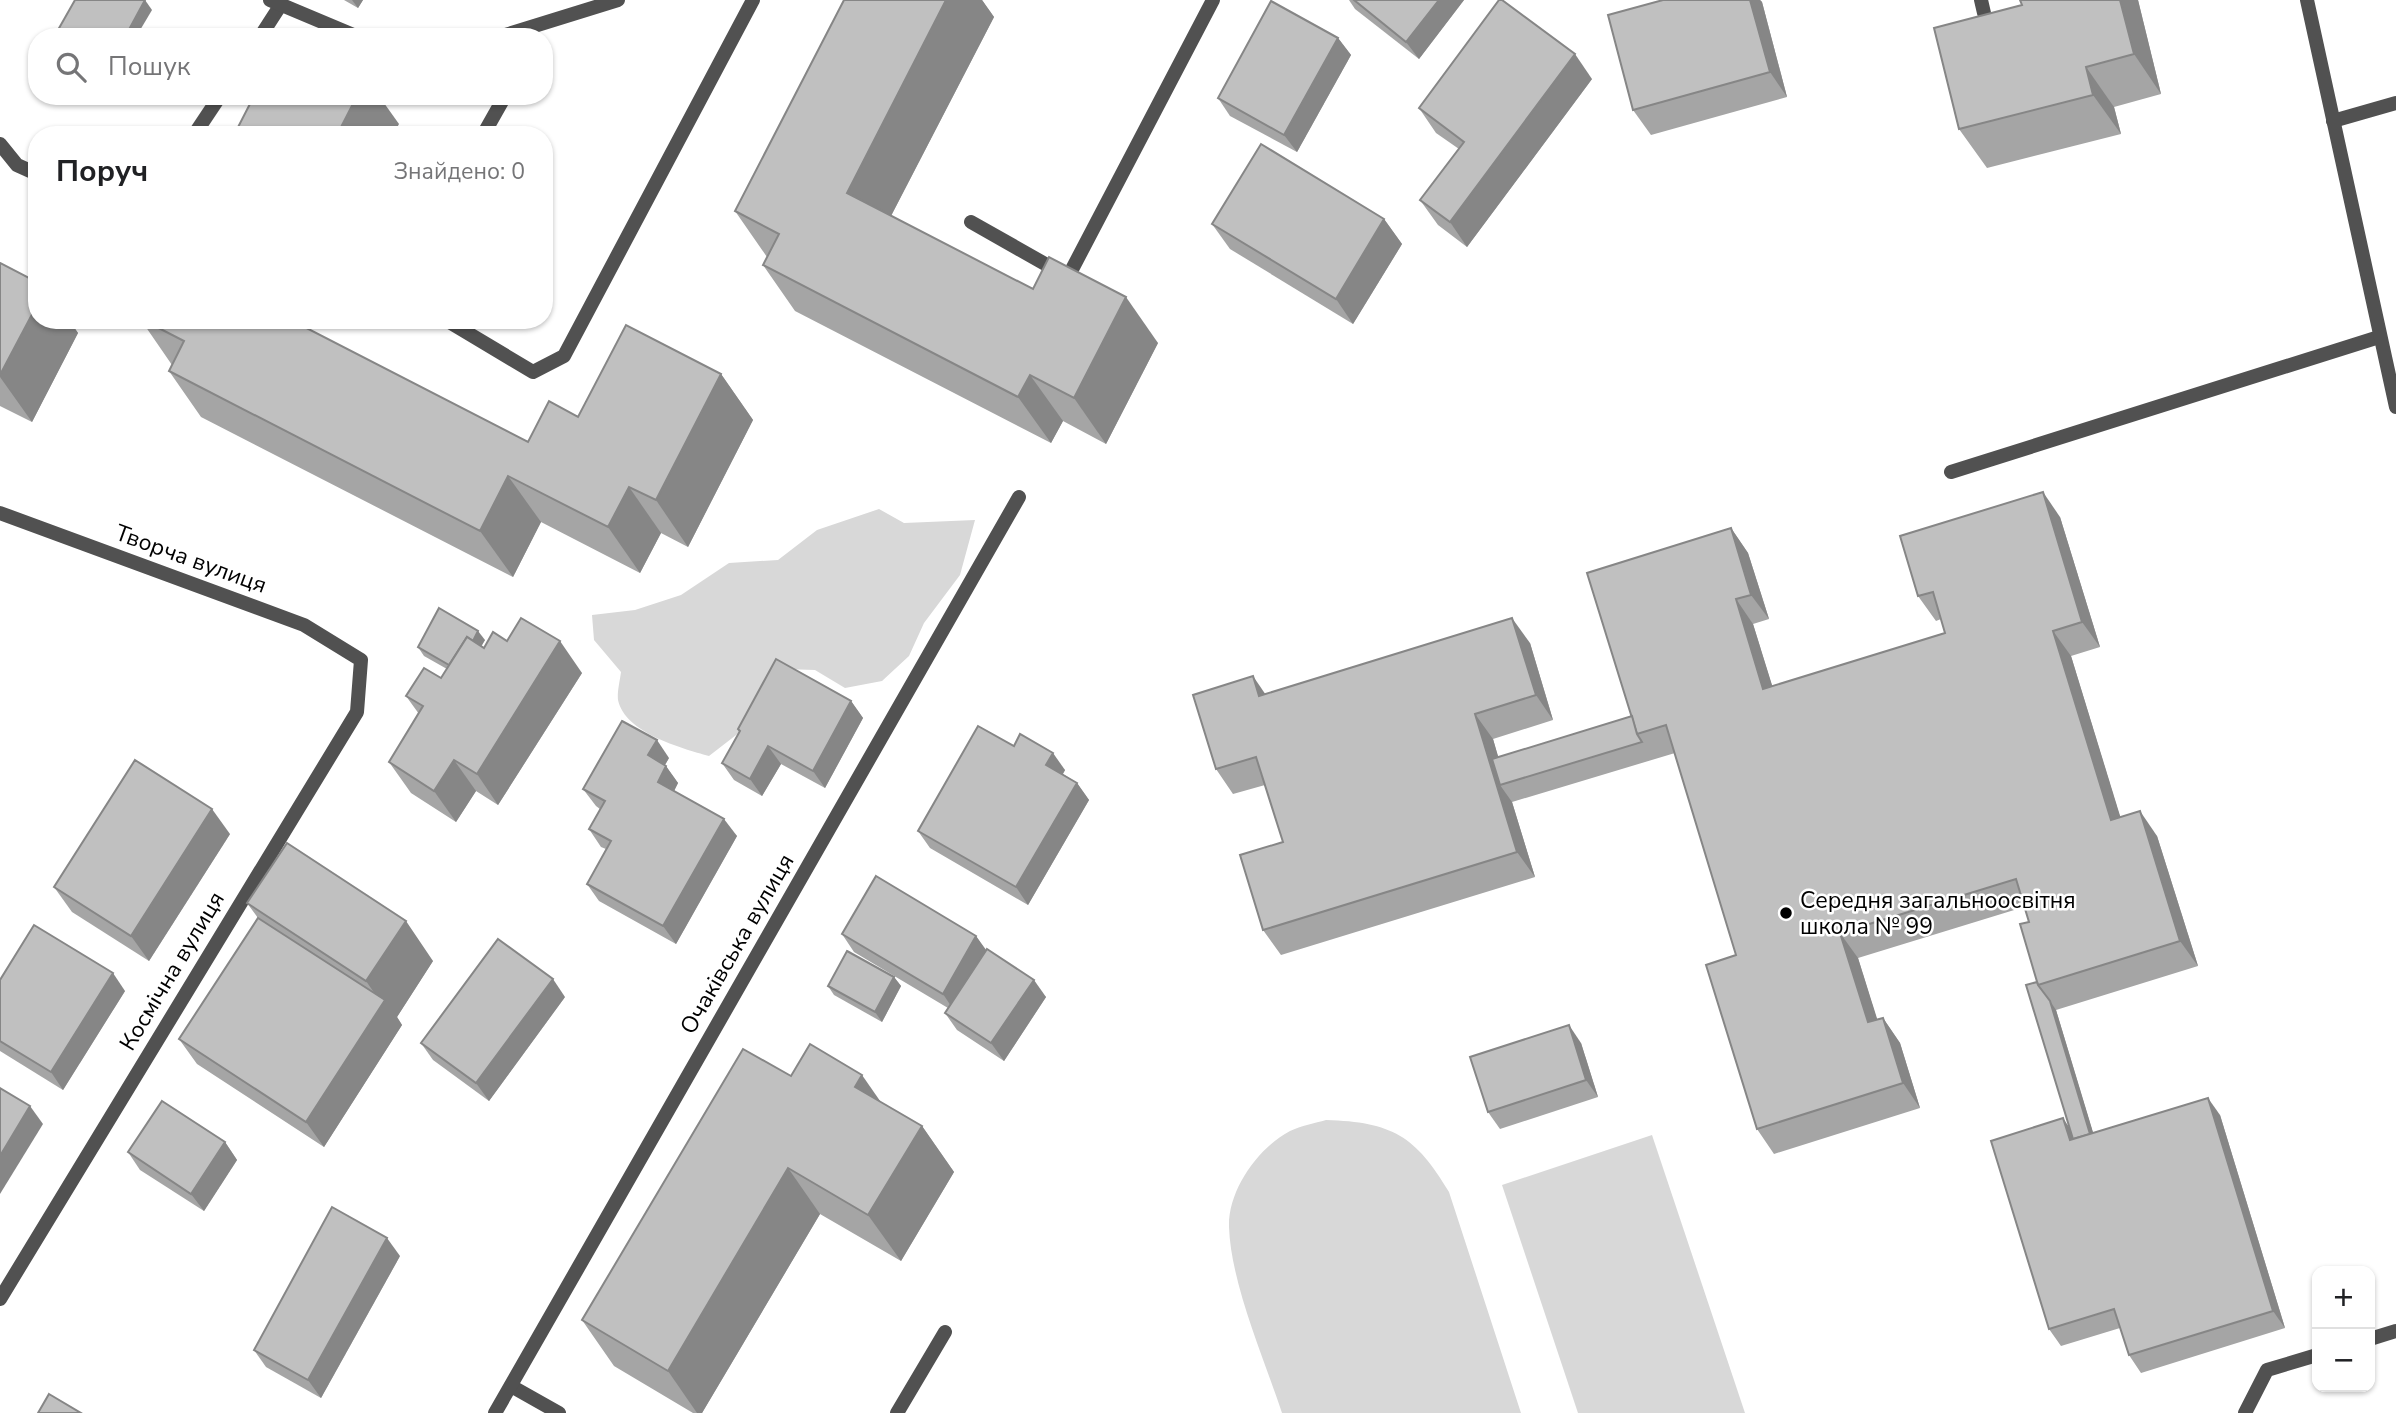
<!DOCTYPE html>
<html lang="uk">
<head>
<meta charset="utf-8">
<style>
	:root { --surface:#fff; --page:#f6f6f6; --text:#202124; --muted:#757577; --line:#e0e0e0 }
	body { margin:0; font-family:"Nunito Sans",sans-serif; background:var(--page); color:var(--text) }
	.controls { position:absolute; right:21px; bottom:21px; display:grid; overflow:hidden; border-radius:14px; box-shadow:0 2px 5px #0004 }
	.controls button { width:63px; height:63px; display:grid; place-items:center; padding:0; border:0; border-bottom:2px solid var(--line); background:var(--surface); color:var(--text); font:35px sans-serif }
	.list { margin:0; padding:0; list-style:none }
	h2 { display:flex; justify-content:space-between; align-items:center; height:91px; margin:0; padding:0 28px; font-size:30px }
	h2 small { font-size:23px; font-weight:400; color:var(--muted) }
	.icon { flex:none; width:38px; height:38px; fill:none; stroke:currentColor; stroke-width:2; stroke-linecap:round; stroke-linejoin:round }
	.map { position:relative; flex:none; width:2396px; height:1413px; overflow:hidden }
	.search { position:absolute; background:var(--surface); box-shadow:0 2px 5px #0004; left:28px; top:28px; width:525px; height:77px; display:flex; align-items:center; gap:18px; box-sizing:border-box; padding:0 24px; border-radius:28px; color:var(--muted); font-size:26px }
	.panel { position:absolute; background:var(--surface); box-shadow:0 2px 5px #0004; left:28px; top:126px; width:525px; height:203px; border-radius:28px }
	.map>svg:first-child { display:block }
	.green { fill:#d8d8d8 }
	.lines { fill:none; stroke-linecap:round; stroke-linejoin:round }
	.service { stroke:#515151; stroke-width:14 }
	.minor { stroke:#515151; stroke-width:14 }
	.wall { fill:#a5a5a5 }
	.shaded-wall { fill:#868686 }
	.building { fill:#c0c0c0; stroke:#868686; stroke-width:2 }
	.poi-dot { fill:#000; stroke:#fff; stroke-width:2.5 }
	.labels { text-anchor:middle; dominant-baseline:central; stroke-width:5; stroke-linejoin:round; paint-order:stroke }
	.street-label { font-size:23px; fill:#000; stroke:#fff }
	.poi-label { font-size:23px; fill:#000; stroke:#fff; text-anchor:start }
</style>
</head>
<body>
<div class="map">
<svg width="2396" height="1413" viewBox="0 0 2396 1413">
	<rect width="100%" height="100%" fill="#fff"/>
	<!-- green -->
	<g class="green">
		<path d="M879,509L904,523L975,520L960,575L924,623L909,656L882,681L845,688L815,670L784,669L740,732L709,756C681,748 625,733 618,700C617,692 620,680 621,672L594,640L592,615L635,610L681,595L729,563L778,560L817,530Z"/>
		<path d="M1326,1120C1392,1122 1416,1136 1449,1192L1521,1413H1282C1264,1358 1231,1284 1229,1227C1228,1190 1258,1148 1290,1131C1301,1126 1315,1123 1326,1120Z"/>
		<polygon points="1652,1135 1745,1413 1578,1413 1502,1185"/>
	</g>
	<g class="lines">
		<!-- service -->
		<g class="service">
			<polyline points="1981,0 1984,13"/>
			<polyline points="260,37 280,6"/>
			<polyline points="2333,121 2396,103"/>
			<polyline points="194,135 220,96"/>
			<polyline points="483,135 505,96"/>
			<polyline points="0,144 17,165 37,174"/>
			<polyline points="971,222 1068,277 1213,0"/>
			<polyline points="446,320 533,372 564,356 753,0"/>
			<polyline points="1951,472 2379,337"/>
			<polyline points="511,1386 559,1413"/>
			<polyline points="897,1413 945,1332"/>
		</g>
		<!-- minor -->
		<g class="minor">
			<polyline points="270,0 358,37"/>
			<polyline points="2307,0 2396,407"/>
			<polyline points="499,37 618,0"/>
			<polyline points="0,513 304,625 361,660 357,712 0,1299"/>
			<polyline points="2370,1339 2396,1331"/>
			<polyline points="495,1413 1019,497"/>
			<polyline points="2245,1413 2267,1370 2317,1355"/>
		</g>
	</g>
	<!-- wall -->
	<g class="wall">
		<polygon points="344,0 363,0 358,8"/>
		<polygon points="844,0 982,0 994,17 891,216 1033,289 1158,343 1106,444 1063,421 1051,443 795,311 763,265 767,257 735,211"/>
		<polygon points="1349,0 1464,0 1419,59 1355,9"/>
		<polygon points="1750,0 1760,0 1762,2 1787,97 1651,135 1633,110"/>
		<polygon points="2020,0 2138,0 2161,94 2114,107 2121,134 1987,168 1959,129 2022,5"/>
		<polygon points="1338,38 1351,55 1297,152 1230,116 1218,98"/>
		<polygon points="1592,79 1467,247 1438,225 1420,200 1459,149 1436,133 1419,108"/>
		<polygon points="1384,219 1402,244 1353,324 1230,249 1212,224"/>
		<polygon points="0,263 37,320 69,320 78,333 32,422 0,406"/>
		<polygon points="141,320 298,320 296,323 528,442 578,417 721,374 753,420 688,547 661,533 640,573 541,522 513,577 201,417 169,371 172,365"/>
		<polygon points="2060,517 2100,647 2071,656 2120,817 2157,836 2198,966 2056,1010 2093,1133 2220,1115 2285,1328 2141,1373 2129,1355 2120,1328 2061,1346 2049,1329 2070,1128 2037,982 2029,922 2024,907 1858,958 1877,1020 1883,1018 1900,1043 1920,1108 1774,1154 1757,1129 1736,955 1675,753 1512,802 1535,877 1281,955 1263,930 1283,842 1265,785 1233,794 1216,769 1266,694 1530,643 1553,720 1493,739 1498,757 1632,716 1731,528 1748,553 1769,619 1753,624 1772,686 1945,633 1941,619 1936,621 1918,596"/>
		<polygon points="485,640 481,646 484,648 507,641 582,673 498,805 476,791 456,822 411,793 389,762 419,714 406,696 441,678 447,669 424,656 418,647"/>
		<polygon points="851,701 863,718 825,788 781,764 762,796 734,780 722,763 739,732 738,729"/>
		<polygon points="1014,746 1065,770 1063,774 1077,783 1089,800 1028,905 930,848 918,831"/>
		<polygon points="669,758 665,765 678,783 674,791 737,836 676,944 599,901 587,884 606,849 601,847 589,829 600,809 596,806 583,789"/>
		<polygon points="230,834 149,961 72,912 54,887"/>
		<polygon points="247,903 433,961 397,1017 402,1025 324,1147 197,1064 179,1039 258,918"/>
		<polygon points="842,934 976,936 986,951 1046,997 1004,1061 957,1030 945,1013 948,1008 854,952"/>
		<polygon points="894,977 901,986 882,1022 834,995 828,986"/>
		<polygon points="0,980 125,991 63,1090 0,1051"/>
		<polygon points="565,997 489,1101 433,1060 421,1043"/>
		<polygon points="1581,1043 1598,1097 1500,1129 1488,1112"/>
		<polygon points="791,1076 922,1126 954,1172 901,1261 820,1214 702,1413 693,1413 614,1366 582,1320"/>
		<polygon points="225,1142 237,1160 204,1211 140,1170 128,1152"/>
		<polygon points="400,1256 321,1398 266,1367 254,1350"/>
	</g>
	<!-- shaded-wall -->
	<g class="shaded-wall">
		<polygon points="145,0 152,10 136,37 125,37"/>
		<polygon points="352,0 363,0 358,8"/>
		<polygon points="946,0 982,0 994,17 879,239 847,193"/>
		<polygon points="1439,0 1464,0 1419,59 1406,42"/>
		<polygon points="1750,0 1760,0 1762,2 1787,97 1770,72"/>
		<polygon points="2120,0 2138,0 2161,94 2134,54"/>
		<polygon points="1338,38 1351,55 1297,152 1284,135"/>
		<polygon points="1575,54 1592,79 1467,247 1450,222"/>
		<polygon points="2086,67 2114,107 2121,134 2093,95"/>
		<polygon points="357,96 379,96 399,124 393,135 337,135"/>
		<polygon points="1384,219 1402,244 1353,324 1336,299"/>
		<polygon points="1126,297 1158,343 1106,444 1074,398"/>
		<polygon points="37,305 37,320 69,320 78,333 32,422 0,377 0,375"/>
		<polygon points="721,374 753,420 688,547 656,500"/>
		<polygon points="1030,375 1063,421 1051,443 1018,397"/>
		<polygon points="508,476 541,522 513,577 480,531"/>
		<polygon points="629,487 661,533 640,573 608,527"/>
		<polygon points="2043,492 2060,517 2100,647 2082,622"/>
		<polygon points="1731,528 1748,553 1769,619 1751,595"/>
		<polygon points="1736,599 1753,624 1781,714 1763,689"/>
		<polygon points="1512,618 1530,643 1553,720 1536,695"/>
		<polygon points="478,631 485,640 463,678 457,669"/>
		<polygon points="2053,631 2071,656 2129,845 2111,820"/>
		<polygon points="560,641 582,673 498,805 477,774"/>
		<polygon points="1253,676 1270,701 1259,696"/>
		<polygon points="851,701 863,718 825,788 813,771"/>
		<polygon points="1475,714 1493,739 1506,783 1500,785 1512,802 1535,877 1517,852"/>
		<polygon points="657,740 669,758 660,773 648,755"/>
		<polygon points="768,746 781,764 762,796 750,779"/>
		<polygon points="1053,753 1065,770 1058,782 1046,765"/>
		<polygon points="454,760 476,791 456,822 434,791"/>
		<polygon points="666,766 678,783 670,799 658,782"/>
		<polygon points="1077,783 1089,800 1028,905 1016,887"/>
		<polygon points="212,809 230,834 149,961 131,936"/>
		<polygon points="2140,811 2157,836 2198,966 2180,941"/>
		<polygon points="724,819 737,836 676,944 663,926"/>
		<polygon points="406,921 433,961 397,1017 402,1025 324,1147 306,1122 382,1004 366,981"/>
		<polygon points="1840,933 1858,958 1886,1047 1868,1022"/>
		<polygon points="976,936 989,954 955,1012 943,994"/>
		<polygon points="113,973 125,991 63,1090 51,1072"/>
		<polygon points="894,977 901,986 882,1022 875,1012"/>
		<polygon points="553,979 565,997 489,1101 476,1083"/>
		<polygon points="1034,980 1046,997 1004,1061 991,1043"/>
		<polygon points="2050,1001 2056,1010 2099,1152 2093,1143"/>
		<polygon points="1883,1018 1900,1043 1920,1108 1903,1083"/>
		<polygon points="1569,1025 1581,1043 1598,1097 1586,1080"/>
		<polygon points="862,1075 894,1121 855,1087"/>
		<polygon points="2208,1098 2220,1115 2285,1328 2273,1311"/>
		<polygon points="30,1106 43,1124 0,1194 0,1156"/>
		<polygon points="2063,1118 2075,1136 2079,1147 2070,1140"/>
		<polygon points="922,1126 954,1172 901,1261 868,1215"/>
		<polygon points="225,1142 237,1160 204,1211 191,1194"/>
		<polygon points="788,1168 820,1214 702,1413 697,1413 668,1371"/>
		<polygon points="387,1238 400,1256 321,1398 308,1380"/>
	</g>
	<!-- building -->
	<g class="building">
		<polygon points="75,0 145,0 125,37 54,37"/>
		<polygon points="844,0 946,0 847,193 1033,289 1049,257 1126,297 1074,398 1030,375 1018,397 763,265 779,234 735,211"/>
		<polygon points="1354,0 1439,0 1406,42"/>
		<polygon points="1499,0 1502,0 1575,54 1450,222 1420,200 1464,142 1419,108"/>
		<polygon points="1663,0 1750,0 1770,72 1633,110 1608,15"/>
		<polygon points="2020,0 2120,0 2134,54 2086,67 2093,95 1959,129 1934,28 2022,5"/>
		<polygon points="1271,1 1338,38 1284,135 1218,98"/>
		<polygon points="254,96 357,96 337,135 234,135"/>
		<polygon points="1261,144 1384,219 1336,299 1212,224"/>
		<polygon points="0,263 37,282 37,305 0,375"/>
		<polygon points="143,320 291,320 528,442 549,401 578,417 626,325 721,374 656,500 629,487 608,527 508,476 480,531 169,371 184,341"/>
		<polygon points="2043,492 2082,622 2053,631 2111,820 2140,811 2180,941 2038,985 2020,924 2029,922 2016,879 1840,933 1868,1022 1883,1018 1903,1083 1757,1129 1706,965 1736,955 1666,725 1637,734 1587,573 1731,528 1751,595 1736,599 1763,689 1945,633 1933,592 1918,596 1900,536"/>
		<polygon points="439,608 478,631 473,641 467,637 449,665 418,647"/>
		<polygon points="521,618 560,641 477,774 454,760 434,791 389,762 423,706 406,696 424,668 441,678 467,637 484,648 493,632 507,641"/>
		<polygon points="1512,618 1536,695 1475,714 1517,852 1263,930 1240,855 1283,842 1256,757 1216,769 1193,695 1253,676 1259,696"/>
		<polygon points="776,659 851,701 813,771 768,746 750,779 722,763 740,731 738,729"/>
		<polygon points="1632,716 1637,734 1642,742 1500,785 1492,759"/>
		<polygon points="622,721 657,740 648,755 666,766 658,782 724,819 663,926 587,884 611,841 589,829 605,801 583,789"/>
		<polygon points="978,726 1014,746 1020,734 1053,753 1046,765 1077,783 1016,887 918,831"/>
		<polygon points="135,760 212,809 131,936 54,887"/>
		<polygon points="287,843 406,921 366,981 247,903"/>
		<polygon points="876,876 976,936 943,994 842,934"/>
		<polygon points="258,918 385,1000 306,1122 179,1039"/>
		<polygon points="34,925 113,973 51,1072 0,1041 0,980"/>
		<polygon points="498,939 553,979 476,1083 421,1043"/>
		<polygon points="987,949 1034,980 991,1043 945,1013"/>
		<polygon points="847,951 894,977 875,1012 828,986"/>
		<polygon points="2037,982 2038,985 2050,1001 2090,1134 2073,1139 2026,985"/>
		<polygon points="1569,1025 1586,1080 1488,1112 1470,1057"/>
		<polygon points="810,1044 862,1075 855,1087 922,1126 868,1215 788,1168 668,1371 582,1320 743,1049 791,1076"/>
		<polygon points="0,1088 30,1106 0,1156"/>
		<polygon points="2208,1098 2273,1311 2129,1355 2114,1309 2049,1329 1991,1141 2063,1118 2070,1140"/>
		<polygon points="162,1101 225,1142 191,1194 128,1152"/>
		<polygon points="332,1207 387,1238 308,1380 254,1350"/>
		<polygon points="49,1394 81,1413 38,1413"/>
	</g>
	<!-- markers -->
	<circle class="poi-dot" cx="1786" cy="913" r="7"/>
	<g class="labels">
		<!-- street labels -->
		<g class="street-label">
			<text transform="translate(191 559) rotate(20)">Творча вулиця</text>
			<text transform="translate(737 944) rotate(-60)">Очаківська вулиця</text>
			<text transform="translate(172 971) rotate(-59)">Космічна вулиця</text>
		</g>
		<!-- poi labels -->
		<g class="poi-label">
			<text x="1800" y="900">Середня загальноосвітня<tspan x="1800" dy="26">школа № 99</tspan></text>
		</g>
	</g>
</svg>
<div class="controls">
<button>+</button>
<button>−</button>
</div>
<div class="search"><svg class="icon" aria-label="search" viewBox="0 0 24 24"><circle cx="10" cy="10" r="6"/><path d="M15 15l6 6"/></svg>Пошук</div>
<section class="panel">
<h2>Поруч<small>Знайдено: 0</small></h2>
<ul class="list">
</ul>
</section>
</div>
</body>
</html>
